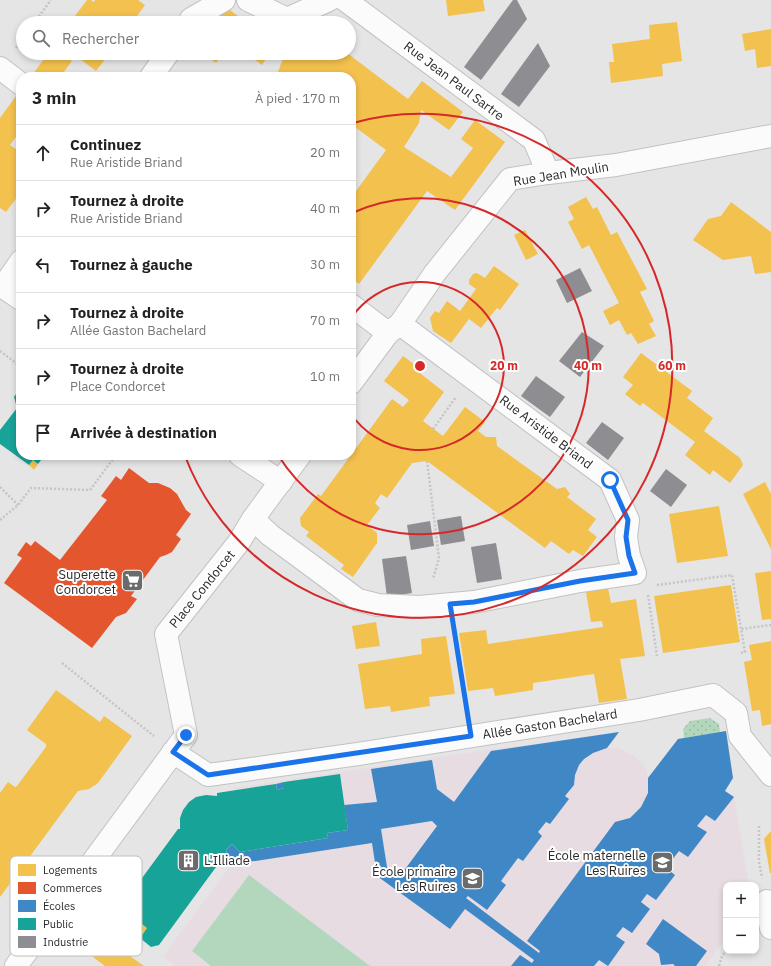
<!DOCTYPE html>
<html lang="fr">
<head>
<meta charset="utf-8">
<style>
	:root { --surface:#fff; --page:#f2f2f2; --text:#222; --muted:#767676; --line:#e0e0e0 }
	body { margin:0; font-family:"IBM Plex Sans",sans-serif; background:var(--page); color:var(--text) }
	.controls { position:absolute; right:12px; bottom:12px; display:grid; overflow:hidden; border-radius:8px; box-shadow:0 2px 6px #0003 }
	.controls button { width:36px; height:36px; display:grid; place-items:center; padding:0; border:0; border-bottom:1px solid var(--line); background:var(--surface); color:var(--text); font:20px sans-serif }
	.stop { position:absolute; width:12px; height:12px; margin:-9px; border:3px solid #1a73e8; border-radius:50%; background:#fff }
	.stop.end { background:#1a73e8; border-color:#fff; box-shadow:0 1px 4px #0008 }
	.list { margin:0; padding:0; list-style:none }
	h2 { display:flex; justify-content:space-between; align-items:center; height:52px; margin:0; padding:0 16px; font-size:17px }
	h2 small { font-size:13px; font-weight:400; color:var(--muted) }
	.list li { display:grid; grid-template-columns:26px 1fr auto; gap:12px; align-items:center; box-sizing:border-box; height:56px; padding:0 16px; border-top:1px solid var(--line) }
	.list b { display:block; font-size:15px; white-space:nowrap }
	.list p { margin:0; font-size:13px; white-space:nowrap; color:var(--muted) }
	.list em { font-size:13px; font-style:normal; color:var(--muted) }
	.icon { flex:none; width:22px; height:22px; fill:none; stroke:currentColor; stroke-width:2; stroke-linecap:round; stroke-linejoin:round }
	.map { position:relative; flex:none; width:771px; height:966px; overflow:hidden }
	.search { position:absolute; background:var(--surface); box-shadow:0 2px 6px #0003; left:16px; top:16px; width:340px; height:44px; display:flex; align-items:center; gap:10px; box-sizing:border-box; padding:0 14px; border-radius:22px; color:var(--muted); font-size:15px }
	.panel { position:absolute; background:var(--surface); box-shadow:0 2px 6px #0003; left:16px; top:72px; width:340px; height:388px; border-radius:16px }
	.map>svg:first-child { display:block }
	.education { fill:#e8dce3 }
	.park { fill:#b2d7bc }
	.garden { fill:url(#garden-dots) }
	.homes { fill:#f2c14e }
	.shops { fill:#e4572e }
	.schools { fill:#3f88c5; fill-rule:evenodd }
	.public { fill:#17a398 }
	.industry { fill:#8d8d92 }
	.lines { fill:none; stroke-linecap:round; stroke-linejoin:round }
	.street-casing { stroke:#c2c2c3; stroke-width:24 }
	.path { stroke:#c5c5c6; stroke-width:2.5; stroke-dasharray:2 2; stroke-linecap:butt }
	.street { stroke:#fbfbfb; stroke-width:22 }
	.route { stroke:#1a73e8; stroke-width:5 }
	.ring { fill:none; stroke:#d62828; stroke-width:2 }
	.labels { text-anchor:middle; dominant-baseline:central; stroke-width:4; stroke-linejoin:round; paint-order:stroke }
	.street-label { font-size:13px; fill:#2a2a2b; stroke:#fff }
	.poi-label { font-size:13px; fill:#2a2a2b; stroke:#fff; text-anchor:end }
	.key { fill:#fff; stroke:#bfbfbf; stroke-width:1 }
	.key-label { font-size:11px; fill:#2a2a2b }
	.centre { fill:#d62828; stroke:#fff; stroke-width:2 }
	.ring-label { font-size:12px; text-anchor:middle; font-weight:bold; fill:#d62828; stroke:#fff; stroke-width:4; stroke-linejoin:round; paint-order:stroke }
</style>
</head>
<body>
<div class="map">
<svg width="771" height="966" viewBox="0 0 771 966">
	<defs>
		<pattern id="garden-dots" width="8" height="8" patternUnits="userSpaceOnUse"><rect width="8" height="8" fill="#b2d7bc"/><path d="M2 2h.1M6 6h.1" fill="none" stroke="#99b9a2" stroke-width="1.8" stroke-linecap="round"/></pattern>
	</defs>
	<rect width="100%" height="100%" fill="#e5e5e6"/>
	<!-- education -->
	<polygon class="education" points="726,731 733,778 725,791 734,797 749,885 726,885 726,938 705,966 175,966 163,956 243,849 234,788 493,749 619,732 607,748 619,748 633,755 642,763 646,769 648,777 678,739"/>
	<!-- park -->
	<polygon class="park" points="249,875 370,966 211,966 192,951"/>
	<!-- garden -->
	<polygon class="garden" points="710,718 719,724 720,732 684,738 683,729 690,721"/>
	<!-- homes -->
	<g class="homes">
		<polygon points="87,0 91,0 94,2 95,0 138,0 145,5 132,23 77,23 72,20"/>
		<polygon points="446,0 483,0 485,11 448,16"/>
		<polygon points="226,7 247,23 214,23"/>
		<polygon points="677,22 682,61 662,64 663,76 611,83 609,62 614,62 612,44 650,39 649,25"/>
		<polygon points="771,29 771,66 757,68 755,49 745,51 742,34"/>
		<polygon points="48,53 60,53 72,61 60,77 31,77"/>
		<polygon points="72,53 110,53 96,71"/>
		<polygon points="202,53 223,53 216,63"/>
		<polygon points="246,53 270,53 262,65"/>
		<polygon points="285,53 293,58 297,53 347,53 408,99 422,81 463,112 449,130 421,110 419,123 404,147 451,177 473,148 461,139 475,120 505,142 455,210 427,191 359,284 351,278 351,198 386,150 351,124 351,77 285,77 278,72"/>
		<polygon points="19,92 21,93 21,130 10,145 21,153 21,177 16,184 21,187 21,192 6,212 0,208 0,118"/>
		<polygon points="586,197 593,209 597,207 611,235 617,232 647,289 640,292 654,321 649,324 656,336 638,344 631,333 627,335 619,320 610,325 603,311 619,303 589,245 582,249 568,222 574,219 568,207"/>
		<polygon points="731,202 771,232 771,272 755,274 751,256 723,260 693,240 708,219 721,216"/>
		<polygon points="525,230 538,254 526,260 514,235"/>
		<polygon points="494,266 519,284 500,310 497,308 481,328 469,319 451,343 433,331 430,318 435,311 439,313 447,301 460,311 476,289 469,284 469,280 473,274 477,273 485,278"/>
		<polygon points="641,353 692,391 687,398 713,418 704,431 740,458 743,465 730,483 713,470 710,475 685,455 695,442 643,403 640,406 625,394 633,385 623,377"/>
		<polygon points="403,356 418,367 416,370 444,392 423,421 443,436 465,407 485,422 478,431 486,437 496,437 497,446 557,489 565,487 570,494 567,497 596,519 588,530 597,537 583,556 573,550 569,554 551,541 545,548 427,461 412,463 387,498 381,494 375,503 380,508 367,525 377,533 377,543 353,577 341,569 344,565 306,536 309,532 301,526 300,518 318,494 321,496 392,399 403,407 409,400 384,381"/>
		<polygon points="33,460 38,464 34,470 29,465"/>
		<polygon points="765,482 771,494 771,549 743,494"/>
		<polygon points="719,506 728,556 677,563 669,514"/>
		<polygon points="771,571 771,619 762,620 755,573"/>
		<polygon points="607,583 611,603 636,599 645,656 620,659 627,699 599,703 594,674 533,683 533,690 495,696 493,688 468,691 459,633 486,630 488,644 603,627 602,621 591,622 585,586"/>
		<polygon points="731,585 740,642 663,653 654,596"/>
		<polygon points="376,622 380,646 356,649 352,626"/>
		<polygon points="446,636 455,694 429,697 430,706 391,712 390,706 365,709 358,664 422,654 421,639"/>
		<polygon points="771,641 771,724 762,726 760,710 752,711 744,662 752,660 749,645"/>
		<polygon points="56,690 100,722 104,716 132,736 98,783 89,789 78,791 0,897 0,793 8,782 15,787 17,786 46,747 46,744 27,730"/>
		<polygon points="771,831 771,873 770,873 764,839"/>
		<polygon points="140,923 147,928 140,938 133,933"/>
		<polygon points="103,936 130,956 144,966 105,966 89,954"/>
	</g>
	<!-- shops -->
	<polygon class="shops" points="129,468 149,483 158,483 170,488 177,494 186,510 191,514 176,535 181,539 172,552 166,555 160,557 131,596 137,599 126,613 116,617 92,648 4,583 22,558 17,555 26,542 31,546 35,541 60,560 107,500 101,496 116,476 121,480"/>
	<!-- schools -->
	<g class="schools">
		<path d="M726,731L733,778L725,791L734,797L715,821L706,815L697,826L707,832L688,857L679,851L666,868L675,875L656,900L647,894L641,902L650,909L632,933L623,927L616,936L625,942L608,966L599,960L594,966H511L520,955L532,963L534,960L465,909L450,929L377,876L372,843L216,867L227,852L226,850L232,844L240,852L328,838L327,833L348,830L344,805L377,802L371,769L432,760L437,789L454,802L491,751L619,732L607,748L593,753L584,759L579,765L575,775L574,785L565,796L569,799L550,824L546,822L538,832L542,836L523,861L518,858L501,881L506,885L487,910L468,896L466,898L539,953L540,951L527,941L615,822L630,818L641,807L648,793V778L678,739ZM432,821L437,826L400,876L387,867L381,829Z"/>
		<polygon points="284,782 284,788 277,790 276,784"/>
		<polygon points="663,919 707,951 696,966 675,966 673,964 661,965 659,954 646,944"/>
	</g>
	<!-- public -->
	<g class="public">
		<polygon points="21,387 21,455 45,455 38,464 33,460 29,465 0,444 0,430 17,408 14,397"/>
		<polygon points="340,774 348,830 327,833 328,838 240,852 232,844 226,850 227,852 159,945 151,947 140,938 147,928 120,908 178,829 180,829 180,818 183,810 189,802 196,797 206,795 217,796 217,793 276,784 277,790 284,788 284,782"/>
	</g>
	<!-- industry -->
	<g class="industry">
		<polygon points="513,0 517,0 527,19 481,80 464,67"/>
		<polygon points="538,43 550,66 519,107 501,94"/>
		<polygon points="580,268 592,291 567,303 556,280"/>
		<polygon points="582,332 604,346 580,377 559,361"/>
		<polygon points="536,376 565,397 550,417 521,396"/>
		<polygon points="602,422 624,438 608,460 586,443"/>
		<polygon points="666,469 687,485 671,507 650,491"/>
		<polygon points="461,516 465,541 441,545 437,520"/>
		<polygon points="430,521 434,546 411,550 407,525"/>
		<polygon points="496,543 502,579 477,583 471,547"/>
		<polygon points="406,556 412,593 387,597 382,559"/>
	</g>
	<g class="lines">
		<defs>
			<g id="street">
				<polyline points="248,0 287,19 329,0"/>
				<polyline points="345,0 534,140 548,173"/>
				<polyline points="189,23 191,19 224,0"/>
				<polyline points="0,68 21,84"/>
				<polyline points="151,77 168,53"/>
				<polyline points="0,285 21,299"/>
				<polyline points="3,287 21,261"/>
				<polyline points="351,305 388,333"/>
				<polyline points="351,383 388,333 400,324 435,273 510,179 548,173 616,165 771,136"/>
				<polyline points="240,455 281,482"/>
				<polyline points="253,519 270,535 358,600 378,605 419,607 474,602 580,581 635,573 629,556 626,537 628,520 610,480 400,324"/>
				<polyline points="173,752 208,775 358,754 639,710 713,695 736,713 740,736 771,775"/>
				<polyline points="767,901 767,908 771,928"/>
				<polyline points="16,966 186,735 166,634 239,542 253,519 300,455"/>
			</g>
		</defs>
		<!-- street casing -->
		<use href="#street" class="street-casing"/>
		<!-- path -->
		<g class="path">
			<polyline points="34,23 51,0"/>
			<polyline points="16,48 23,38"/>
			<polyline points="0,351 21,367"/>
			<polyline points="433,429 456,397"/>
			<polyline points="427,461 439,558 433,579"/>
			<polyline points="0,487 18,505"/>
			<polyline points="0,520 18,505 31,488 90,490 116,455"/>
			<polyline points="657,585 732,575 741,629"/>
			<polyline points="648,595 657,656"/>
			<polyline points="455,630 468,712"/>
			<polyline points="741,653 745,652 741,629 771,625"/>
			<polyline points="62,663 154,736"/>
			<polyline points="759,826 759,862 762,877"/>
			<polyline points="719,966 722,956 726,951"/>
		</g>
		<!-- street -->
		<use href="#street" class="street"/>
	</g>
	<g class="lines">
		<!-- route -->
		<polyline class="route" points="186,735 173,752 208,775 471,736 450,604 474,602 580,581 635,573 629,556 626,537 628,520 610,480"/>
	</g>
	<!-- distance rings -->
	<g class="ring">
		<path d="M351 318A84 84 0 1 1 351 414"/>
		<path d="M352 213A168 168 0 1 1 278 455"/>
		<path d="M353 123A252 252 0 1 1 185 456"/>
	</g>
	<!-- icons -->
	<defs>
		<symbol id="supermarket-square" viewBox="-11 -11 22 22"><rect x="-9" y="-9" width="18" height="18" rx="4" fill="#6b6b6c" stroke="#fff"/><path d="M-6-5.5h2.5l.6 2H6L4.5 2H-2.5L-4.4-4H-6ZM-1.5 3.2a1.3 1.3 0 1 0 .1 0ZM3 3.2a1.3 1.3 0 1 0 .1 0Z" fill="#fff"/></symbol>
		<symbol id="building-square" viewBox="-11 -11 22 22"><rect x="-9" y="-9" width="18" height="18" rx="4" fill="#6b6b6c" stroke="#fff"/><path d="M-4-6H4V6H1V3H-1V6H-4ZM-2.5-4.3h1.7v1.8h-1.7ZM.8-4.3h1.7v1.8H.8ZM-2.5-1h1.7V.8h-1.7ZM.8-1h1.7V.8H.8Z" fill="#fff"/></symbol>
		<symbol id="school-square" viewBox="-11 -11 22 22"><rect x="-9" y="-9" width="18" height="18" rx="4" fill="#6b6b6c" stroke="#fff"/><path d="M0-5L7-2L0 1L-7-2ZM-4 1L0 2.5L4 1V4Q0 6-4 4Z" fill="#fff"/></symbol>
	</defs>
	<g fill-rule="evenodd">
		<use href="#supermarket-square" x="120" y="568" width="25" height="25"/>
		<use href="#building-square" x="176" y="848" width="25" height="25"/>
		<use href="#school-square" x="650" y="850" width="25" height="25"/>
		<use href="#school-square" x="460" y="866" width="25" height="25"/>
	</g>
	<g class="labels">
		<!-- street labels -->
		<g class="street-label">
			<text transform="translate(454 81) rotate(37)">Rue Jean Paul Sartre</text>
			<text transform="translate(561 174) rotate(-9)">Rue Jean Moulin</text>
			<text transform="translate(546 432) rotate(37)">Rue Aristide Briand</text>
			<text transform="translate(202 589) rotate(-51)">Place Condorcet</text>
			<text transform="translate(550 724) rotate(-9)">Allée Gaston Bachelard</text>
		</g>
		<!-- poi labels -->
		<g class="poi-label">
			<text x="116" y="574">Superette<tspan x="116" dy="15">Condorcet</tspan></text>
			<text x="646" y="855">École maternelle<tspan x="646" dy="15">Les Ruires</tspan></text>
			<text x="204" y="860" text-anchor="start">L'Illiade</text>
			<text x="456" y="871">École primaire<tspan x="456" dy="15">Les Ruires</tspan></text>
		</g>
	</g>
	<!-- legend -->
	<rect x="10" y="856" width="132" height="100" rx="6" class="key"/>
	<rect x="18" y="864" width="18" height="12" fill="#f2c14e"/>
	<rect x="18" y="882" width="18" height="12" fill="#e4572e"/>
	<rect x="18" y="900" width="18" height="12" fill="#3f88c5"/>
	<rect x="18" y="918" width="18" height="12" fill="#17a398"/>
	<rect x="18" y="936" width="18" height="12" fill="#8d8d92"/>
	<g class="key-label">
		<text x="43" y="874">Logements</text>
		<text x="43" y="892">Commerces</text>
		<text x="43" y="910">Écoles</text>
		<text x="43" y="928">Public</text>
		<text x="43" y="946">Industrie</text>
	</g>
	<circle cx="420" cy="366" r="6" class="centre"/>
	<g class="ring-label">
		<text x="504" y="370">20 m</text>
		<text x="588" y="370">40 m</text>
		<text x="672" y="370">60 m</text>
	</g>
</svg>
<div class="controls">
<button>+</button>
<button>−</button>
</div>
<div class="stop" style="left:610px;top:480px"></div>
<div class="stop end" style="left:186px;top:735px"></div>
<div class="search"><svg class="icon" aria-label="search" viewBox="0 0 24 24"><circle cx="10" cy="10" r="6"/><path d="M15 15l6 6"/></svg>Rechercher</div>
<section class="panel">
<h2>3 min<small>À pied · 170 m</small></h2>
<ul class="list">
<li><svg class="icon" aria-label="ahead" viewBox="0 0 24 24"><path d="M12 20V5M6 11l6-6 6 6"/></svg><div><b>Continuez</b><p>Rue Aristide Briand</p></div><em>20 m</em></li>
<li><svg class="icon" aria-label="right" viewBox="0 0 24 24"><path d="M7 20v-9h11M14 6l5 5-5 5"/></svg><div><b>Tournez à droite</b><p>Rue Aristide Briand</p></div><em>40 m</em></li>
<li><svg class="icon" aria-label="left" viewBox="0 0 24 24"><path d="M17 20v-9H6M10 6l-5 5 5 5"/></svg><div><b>Tournez à gauche</b></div><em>30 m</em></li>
<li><svg class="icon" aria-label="right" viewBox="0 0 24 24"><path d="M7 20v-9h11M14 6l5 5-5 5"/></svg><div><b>Tournez à droite</b><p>Allée Gaston Bachelard</p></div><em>70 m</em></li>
<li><svg class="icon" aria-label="right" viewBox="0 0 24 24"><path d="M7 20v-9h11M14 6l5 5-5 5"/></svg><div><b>Tournez à droite</b><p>Place Condorcet</p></div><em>10 m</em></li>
<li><svg class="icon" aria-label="arrive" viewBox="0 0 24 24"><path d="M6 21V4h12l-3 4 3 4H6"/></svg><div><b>Arrivée à destination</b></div></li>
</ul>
</section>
</div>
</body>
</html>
